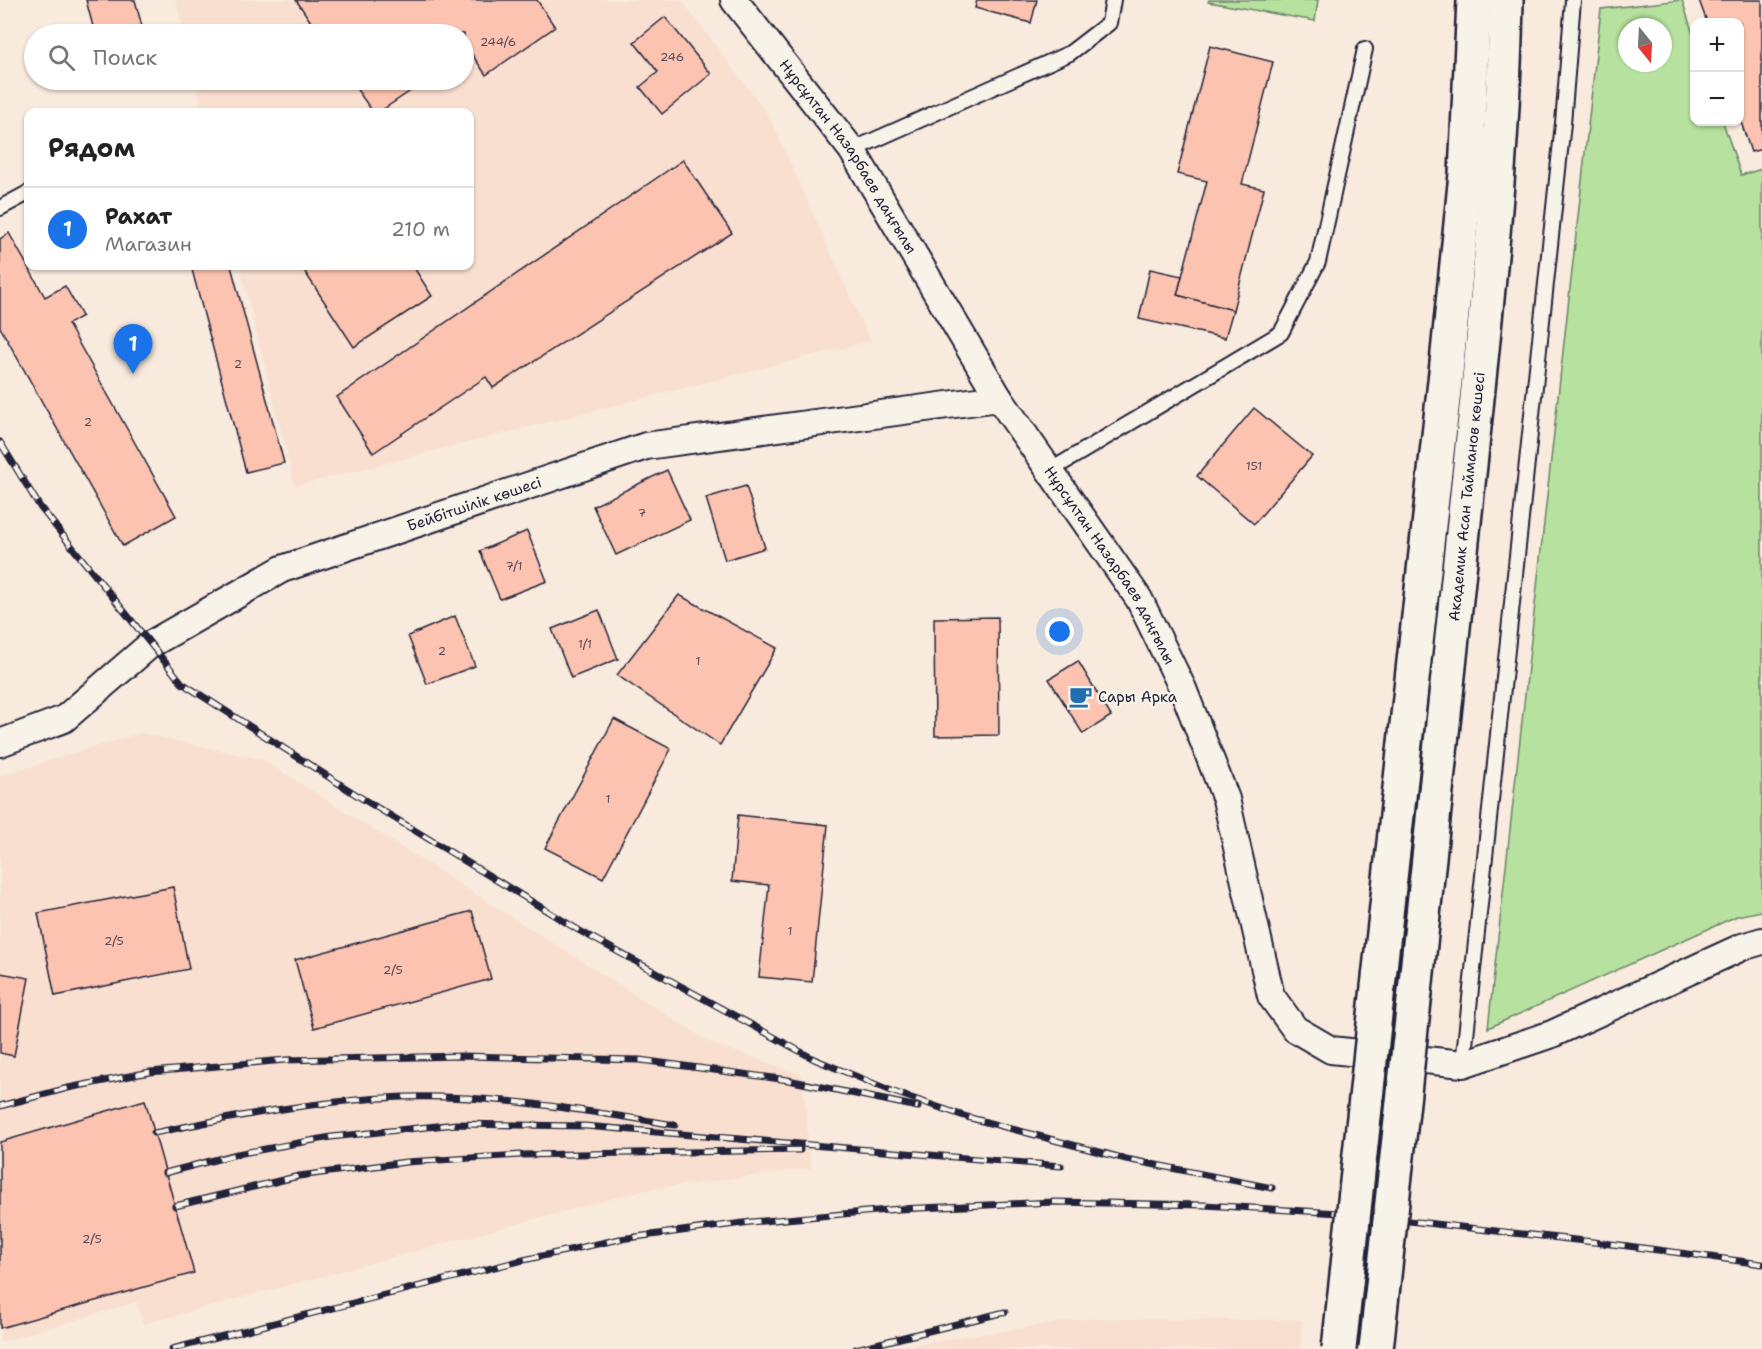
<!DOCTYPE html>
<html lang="ru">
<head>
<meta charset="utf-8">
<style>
	:root { --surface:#fff; --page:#f6f6f6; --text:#222; --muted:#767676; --line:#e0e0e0; --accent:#1a73e8 }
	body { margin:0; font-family:"Shantell Sans",sans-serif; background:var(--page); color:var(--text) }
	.controls { position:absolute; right:18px; top:18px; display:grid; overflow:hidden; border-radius:12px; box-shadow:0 2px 4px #0004 }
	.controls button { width:54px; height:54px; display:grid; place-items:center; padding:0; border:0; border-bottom:2px solid var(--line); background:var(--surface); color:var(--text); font:30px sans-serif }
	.compass { position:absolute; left:1618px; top:18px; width:54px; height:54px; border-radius:50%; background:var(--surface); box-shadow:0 2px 4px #0004; rotate:162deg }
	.you { position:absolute; left:1060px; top:632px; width:21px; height:21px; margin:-15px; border:4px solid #fff; border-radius:50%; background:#1a73e8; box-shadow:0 0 0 9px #1a73e833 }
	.badge { display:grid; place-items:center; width:39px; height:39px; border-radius:50%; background:var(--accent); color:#fff; font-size:20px; font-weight:700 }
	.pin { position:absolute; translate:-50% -50px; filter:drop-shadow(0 2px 3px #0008) }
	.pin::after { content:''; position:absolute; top:32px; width:21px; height:18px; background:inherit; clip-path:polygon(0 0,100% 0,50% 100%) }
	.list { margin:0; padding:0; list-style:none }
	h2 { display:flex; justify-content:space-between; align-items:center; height:78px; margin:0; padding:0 24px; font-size:26px }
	h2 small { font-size:20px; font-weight:400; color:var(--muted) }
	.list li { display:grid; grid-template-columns:39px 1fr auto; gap:18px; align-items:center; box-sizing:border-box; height:84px; padding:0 24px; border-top:2px solid var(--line) }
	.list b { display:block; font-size:22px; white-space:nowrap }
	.list p { margin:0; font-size:20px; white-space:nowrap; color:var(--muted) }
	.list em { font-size:20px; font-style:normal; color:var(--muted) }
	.icon { flex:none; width:33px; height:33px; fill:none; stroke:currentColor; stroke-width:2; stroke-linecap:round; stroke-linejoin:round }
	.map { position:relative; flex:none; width:1762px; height:1349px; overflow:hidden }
	.search { position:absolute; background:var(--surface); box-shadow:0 2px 4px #0004; left:24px; top:24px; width:450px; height:66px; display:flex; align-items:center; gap:15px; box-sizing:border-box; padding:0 21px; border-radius:33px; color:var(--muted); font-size:22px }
	.panel { position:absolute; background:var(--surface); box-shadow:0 2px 4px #0004; left:24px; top:108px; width:450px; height:162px; border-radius:12px }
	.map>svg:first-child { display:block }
	.built { fill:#f9dfd0 }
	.green { fill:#b6e19e; stroke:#6c826c; stroke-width:1.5; fill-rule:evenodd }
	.building { fill:#fcc4b0; stroke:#22223b; stroke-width:1.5 }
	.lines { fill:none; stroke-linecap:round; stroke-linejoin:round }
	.lane-casing { stroke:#22223b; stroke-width:18 }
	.street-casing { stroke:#22223b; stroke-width:30 }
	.primary-casing { stroke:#22223b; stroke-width:38 }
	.lane { stroke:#f7f3e8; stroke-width:14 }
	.street { stroke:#f7f3e8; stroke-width:26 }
	.primary { stroke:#f7f3e8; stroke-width:33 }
	.rail-casing { stroke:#22223b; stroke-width:7 }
	.rail { stroke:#f7f3e8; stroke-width:4.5; stroke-dasharray:14; stroke-linecap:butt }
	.primary-bridge-casing { stroke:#22223b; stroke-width:38; stroke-linecap:butt }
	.primary-bridge { stroke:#f7f3e8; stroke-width:33 }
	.labels { text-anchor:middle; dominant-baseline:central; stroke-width:5; stroke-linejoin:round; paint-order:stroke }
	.number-label { font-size:12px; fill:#584a58 }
	.street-label { font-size:15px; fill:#22223b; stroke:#f7f3e8 }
	.poi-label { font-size:15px; fill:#22223b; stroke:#f7f3e8; text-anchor:start }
</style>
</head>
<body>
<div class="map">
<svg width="1762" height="1349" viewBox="0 0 1762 1349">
	<rect width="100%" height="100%" fill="#f8eadd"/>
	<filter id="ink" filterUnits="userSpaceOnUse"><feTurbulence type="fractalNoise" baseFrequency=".0167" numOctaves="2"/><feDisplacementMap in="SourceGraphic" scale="12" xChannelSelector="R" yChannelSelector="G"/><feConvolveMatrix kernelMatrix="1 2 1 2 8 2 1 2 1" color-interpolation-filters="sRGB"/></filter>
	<g filter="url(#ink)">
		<!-- built -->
		<g class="built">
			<polygon points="176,0 681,0 769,116 870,341 295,486 240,266 470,266 470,112 203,112 195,80 464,80 464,34 184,34"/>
			<polygon points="140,733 263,760 711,1043 802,1075 811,1168 644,1190 143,1324 137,1302 0,1342 0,776"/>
			<polygon points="1083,1319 1302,1320 1300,1349 884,1349"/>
		</g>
		<!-- green -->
		<g class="green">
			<polygon points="1209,0 1318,0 1315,21 1208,2"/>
			<path d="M1682,0L1694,37V122H1723L1741,175L1762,169V911L1737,916L1488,1028L1601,9ZM1627,27H1663V63H1627Z"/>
		</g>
		<!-- building -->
		<g class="building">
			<polygon points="86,0 135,0 144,34 95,34"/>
			<polygon points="296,0 537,0 555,27 486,75 469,50 464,54 464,34 319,34"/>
			<polygon points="977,0 1037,0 1031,23 975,8"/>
			<polygon points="1699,0 1762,0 1762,149 1751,152 1740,119 1740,22 1707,22"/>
			<polygon points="665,17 711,74 662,114 640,87 658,72 634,42"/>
			<polygon points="1210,46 1273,62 1242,184 1264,189 1233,310 1177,295 1207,181 1177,174"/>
			<polygon points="350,80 427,80 379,112 373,112"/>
			<polygon points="683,160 732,233 493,388 486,377 373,453 337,397"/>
			<polygon points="9,233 45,297 65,286 82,316 68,324 176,516 123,546 0,327 0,239"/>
			<polygon points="191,266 231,266 284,463 246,472"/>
			<polygon points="301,266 413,266 432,296 354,347"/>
			<polygon points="1150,269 1182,276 1177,295 1233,310 1225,338 1139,319"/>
			<polygon points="1254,408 1312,456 1254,524 1197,476"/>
			<polygon points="667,470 690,520 616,555 593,506"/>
			<polygon points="746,486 765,548 725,560 706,498"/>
			<polygon points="527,531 547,581 500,599 480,551"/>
			<polygon points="679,595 777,648 720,745 617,675"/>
			<polygon points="599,610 618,659 571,678 552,629"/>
			<polygon points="455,616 475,666 427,684 408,636"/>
			<polygon points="998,617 999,735 935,736 934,618"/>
			<polygon points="1078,661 1111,716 1083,734 1049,679"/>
			<polygon points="614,719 671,749 603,878 545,848"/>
			<polygon points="738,815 828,825 812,982 759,977 769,885 732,881"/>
			<polygon points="173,887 189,969 55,996 38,913"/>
			<polygon points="472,911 491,979 314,1028 295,960"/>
			<polygon points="0,973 29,978 14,1056 0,1053"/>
			<polygon points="145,1100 194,1273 0,1328 0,1142"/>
		</g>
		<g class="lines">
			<defs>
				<g id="lane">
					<polyline points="852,150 1070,53 1109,23 1113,0"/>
					<polyline points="0,208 28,193"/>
					<polyline points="1051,470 1281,333 1318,262 1365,49"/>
					<polyline points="1463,1064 1563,123 1573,0"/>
				</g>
				<g id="street">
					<path id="s1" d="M734,0L852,150L999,398L1139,599L1183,689L1226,799L1271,996L1295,1029L1331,1050L1463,1064L1552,1034L1742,947L1762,941"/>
					<path id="s2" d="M0,743L64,719L151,644L282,569L646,446L999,398"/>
				</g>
				<g id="primary">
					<polyline points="1378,987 1447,363 1466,174 1474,0"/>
					<path id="s3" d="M1415,992C1433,822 1451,653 1468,484C1485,323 1503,162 1506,0"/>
				</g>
			</defs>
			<!-- lane casing -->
			<use href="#lane" class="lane-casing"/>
			<!-- street casing -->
			<use href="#street" class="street-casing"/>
			<!-- primary casing -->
			<use href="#primary" class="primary-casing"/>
			<!-- lane -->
			<use href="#lane" class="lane"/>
			<!-- street -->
			<use href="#street" class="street"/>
			<!-- primary -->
			<use href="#primary" class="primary"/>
			<defs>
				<g id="rail">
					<polyline points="0,442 40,507 182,683 363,799 580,931 814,1059 894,1092 967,1117 1126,1159 1272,1188"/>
					<polyline points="0,1106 68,1088 150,1072 285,1060 462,1056 640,1060 788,1080 918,1107"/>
					<path d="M154,1133C236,1116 319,1100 403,1097C491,1094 588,1111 675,1125"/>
					<polyline points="165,1173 237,1154 331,1137 456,1124 585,1126 1061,1166"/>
					<polyline points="175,1206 299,1176 406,1162 521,1155 800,1150"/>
					<polyline points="172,1349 519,1261 620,1239 751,1222 899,1209 1054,1202 1204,1205 1339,1213 1628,1246 1762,1264"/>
					<polyline points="856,1349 1005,1312"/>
				</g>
			</defs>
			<!-- rail casing -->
			<use href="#rail" class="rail-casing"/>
			<!-- rail -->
			<use href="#rail" class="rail"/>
			<defs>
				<g id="primary-bridge">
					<polyline points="1339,1349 1378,987"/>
					<polyline points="1376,1349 1415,992"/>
				</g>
			</defs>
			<!-- primary-bridge casing -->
			<use href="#primary-bridge" class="primary-bridge-casing"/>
			<!-- primary-bridge -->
			<use href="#primary-bridge" class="primary-bridge"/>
		</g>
	</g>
	<!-- icons -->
	<defs>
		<symbol id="cafe-bare" viewBox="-9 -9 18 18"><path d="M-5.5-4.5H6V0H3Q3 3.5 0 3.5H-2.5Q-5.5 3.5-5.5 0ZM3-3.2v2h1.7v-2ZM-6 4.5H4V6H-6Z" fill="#1f6fb2" stroke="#f7f3e8" stroke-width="2.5" paint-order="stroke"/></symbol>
	</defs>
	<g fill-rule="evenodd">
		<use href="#cafe-bare" x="1064" y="680" width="33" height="33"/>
	</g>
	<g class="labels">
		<!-- number labels -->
		<g class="number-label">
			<text x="498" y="42">244/6</text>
			<text x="672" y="57">246</text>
			<text x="238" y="364">2</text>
			<text x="88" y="422">2</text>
			<text x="1254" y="466">151</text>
			<text x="642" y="513">7</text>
			<text x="514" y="566">7/1</text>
			<text x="585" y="644">1/1</text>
			<text x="442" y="651">2</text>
			<text x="698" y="661">1</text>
			<text x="608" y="799">1</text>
			<text x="790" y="931">1</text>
			<text x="114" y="941">2/5</text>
			<text x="393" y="970">2/5</text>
			<text x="92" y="1239">2/5</text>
		</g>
		<!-- street labels -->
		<g class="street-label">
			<text stroke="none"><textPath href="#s1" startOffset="194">Нұрсұлтан Назарбаев даңғылы</textPath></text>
			<text stroke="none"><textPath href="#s3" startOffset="498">Академик Асан Тайманов көшесі</textPath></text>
			<text stroke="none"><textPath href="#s2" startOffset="537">Бейбітшілік көшесі</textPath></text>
			<text stroke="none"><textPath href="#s1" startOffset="680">Нұрсұлтан Назарбаев даңғылы</textPath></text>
		</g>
		<!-- poi labels -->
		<g class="poi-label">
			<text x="1098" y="697">Сары Арка</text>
		</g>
	</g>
</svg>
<div class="controls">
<button>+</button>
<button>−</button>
</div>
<svg class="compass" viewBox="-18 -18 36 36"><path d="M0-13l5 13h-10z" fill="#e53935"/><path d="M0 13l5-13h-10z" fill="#767676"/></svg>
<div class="you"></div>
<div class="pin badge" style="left:133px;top:374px">1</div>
<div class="search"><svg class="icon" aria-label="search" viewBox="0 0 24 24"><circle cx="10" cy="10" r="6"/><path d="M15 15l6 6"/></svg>Поиск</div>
<section class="panel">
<h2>Рядом<small></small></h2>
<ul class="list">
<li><span class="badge">1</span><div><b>Рахат</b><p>Магазин</p></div><em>210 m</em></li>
</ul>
</section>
</div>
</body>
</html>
